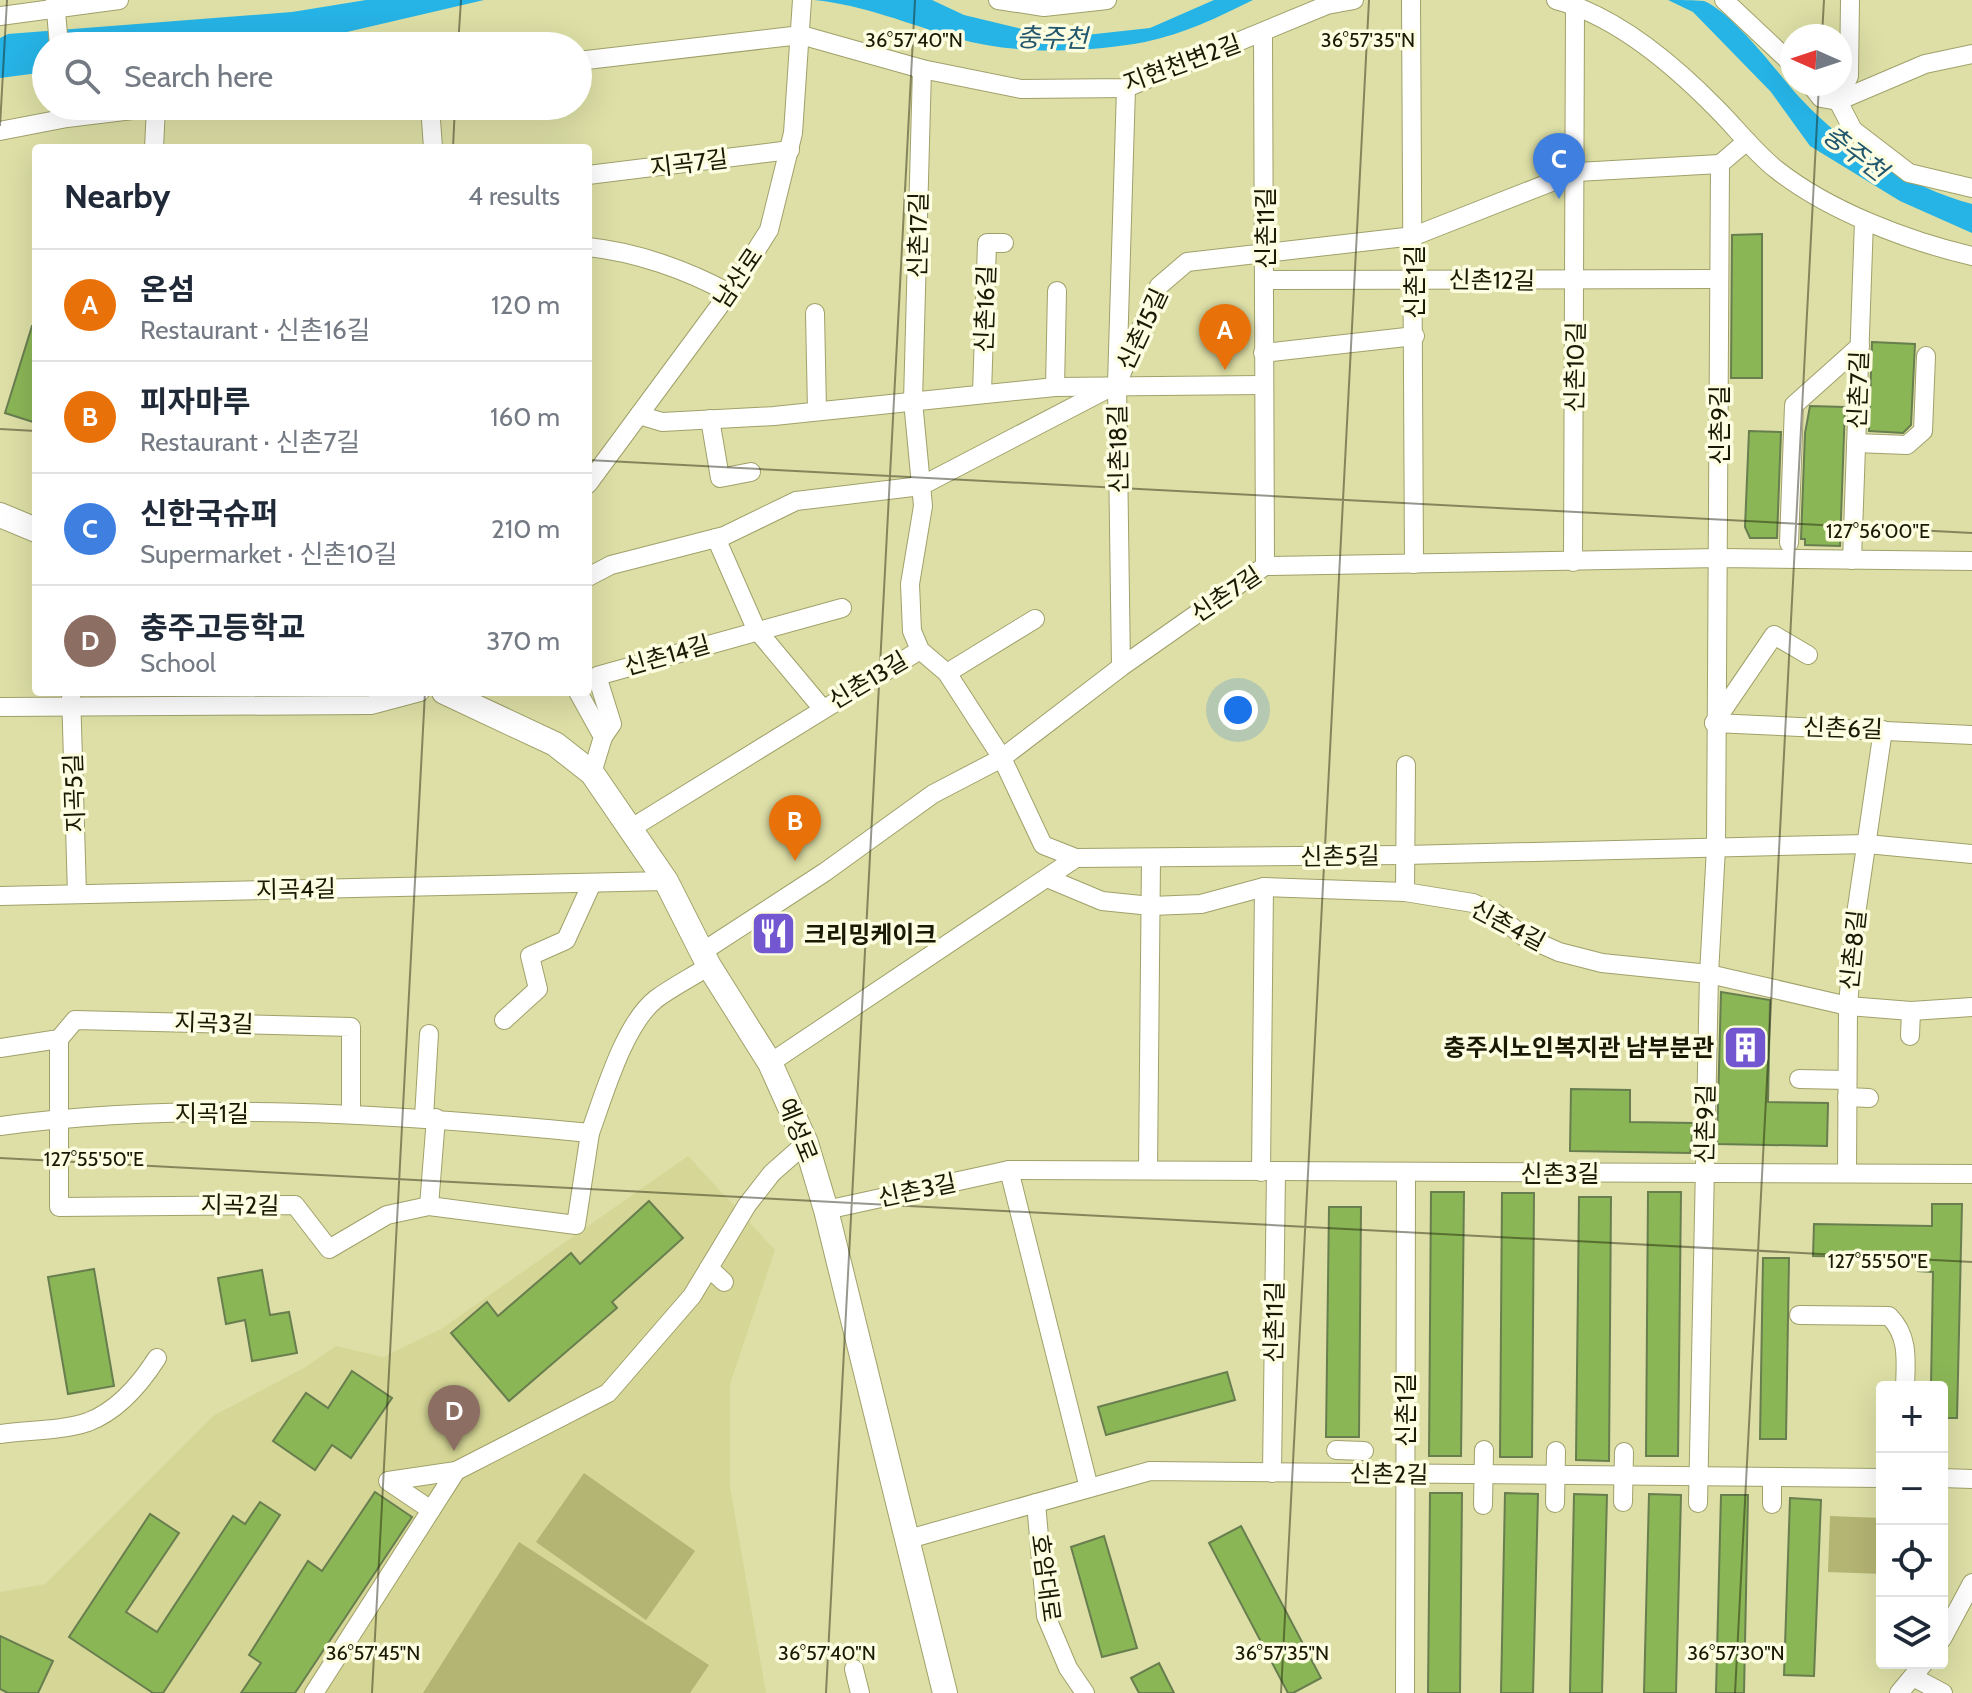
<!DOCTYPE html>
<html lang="en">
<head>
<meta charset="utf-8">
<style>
	:root { --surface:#fff; --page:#f6f6f7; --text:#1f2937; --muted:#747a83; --line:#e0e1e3; --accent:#1a73e8 }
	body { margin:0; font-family:Cabin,"Noto Sans KR",sans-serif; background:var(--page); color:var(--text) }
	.controls { position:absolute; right:24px; bottom:24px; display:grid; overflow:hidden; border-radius:8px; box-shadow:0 8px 32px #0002 }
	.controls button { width:72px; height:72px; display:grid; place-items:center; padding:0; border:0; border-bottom:2px solid var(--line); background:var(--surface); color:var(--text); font:40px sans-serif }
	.compass { position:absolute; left:1780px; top:24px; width:72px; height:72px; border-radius:50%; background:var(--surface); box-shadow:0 8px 32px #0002; rotate:273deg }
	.you { position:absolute; left:1238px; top:710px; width:28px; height:28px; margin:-20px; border:6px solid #fff; border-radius:50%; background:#1a73e8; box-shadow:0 0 0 12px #1a73e833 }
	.badge { display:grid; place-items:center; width:52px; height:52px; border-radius:50%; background:var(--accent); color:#fff; font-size:26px; font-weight:700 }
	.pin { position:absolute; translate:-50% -66px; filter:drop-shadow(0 2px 4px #0008) }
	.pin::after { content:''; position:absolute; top:42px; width:28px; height:24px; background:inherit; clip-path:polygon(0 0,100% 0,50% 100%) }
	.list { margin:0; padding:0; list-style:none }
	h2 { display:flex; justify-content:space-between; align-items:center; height:104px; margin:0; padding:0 32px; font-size:34px }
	h2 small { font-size:26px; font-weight:400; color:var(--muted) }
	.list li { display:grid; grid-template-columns:52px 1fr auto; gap:24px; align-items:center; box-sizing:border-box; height:112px; padding:0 32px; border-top:2px solid var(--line) }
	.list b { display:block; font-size:30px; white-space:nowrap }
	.list p { margin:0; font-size:26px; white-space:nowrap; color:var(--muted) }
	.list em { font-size:26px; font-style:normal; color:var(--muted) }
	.icon { flex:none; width:44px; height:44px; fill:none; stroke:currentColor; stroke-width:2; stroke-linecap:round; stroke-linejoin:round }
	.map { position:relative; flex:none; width:1972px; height:1693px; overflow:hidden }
	.search { position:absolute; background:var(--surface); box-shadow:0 8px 32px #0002; left:32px; top:32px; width:560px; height:88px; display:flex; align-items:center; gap:20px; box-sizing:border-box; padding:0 28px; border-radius:44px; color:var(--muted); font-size:30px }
	.panel { position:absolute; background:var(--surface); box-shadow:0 8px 32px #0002; left:32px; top:144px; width:560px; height:552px; border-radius:8px }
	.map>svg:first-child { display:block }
	.built { fill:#d6d796 }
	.green { fill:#b4b573 }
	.water { fill:#26b3e6 }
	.building { fill:#8bb656; stroke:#687e4f; stroke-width:2 }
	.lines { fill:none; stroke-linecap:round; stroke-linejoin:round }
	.minor-casing { stroke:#a0a16a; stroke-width:20 }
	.major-casing { stroke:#a0a16a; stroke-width:26 }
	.minor { stroke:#fff; stroke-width:18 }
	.major { stroke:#fff; stroke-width:24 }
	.ticks { fill:none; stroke:#191904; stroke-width:2; stroke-opacity:0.45 }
	.labels { text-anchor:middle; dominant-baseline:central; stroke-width:7; stroke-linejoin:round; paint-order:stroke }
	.street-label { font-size:24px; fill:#191904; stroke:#fdfee1 }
	.poi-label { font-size:24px; font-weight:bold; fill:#191904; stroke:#fdfee1; text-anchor:start }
	.water-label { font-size:26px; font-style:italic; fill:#22566c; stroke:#fdfee1 }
	.ticks-label { font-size:20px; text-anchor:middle; fill:#191904; stroke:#fdfee1; stroke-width:7; stroke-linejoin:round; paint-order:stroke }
</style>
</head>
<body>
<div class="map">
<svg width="1972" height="1693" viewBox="0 0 1972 1693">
	<rect width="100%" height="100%" fill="#dddfa6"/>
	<!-- built -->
	<polygon class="built" points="688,1156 775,1250 730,1384 730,1487 766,1693 0,1693 0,1592 45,1584 213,1416 304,1368 336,1346 383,1357 441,1329"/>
	<!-- green -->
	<g class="green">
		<polygon points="584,1473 695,1551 646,1620 536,1542"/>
		<polygon points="1830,1516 1882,1518 1882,1574 1828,1572"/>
		<polygon points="519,1542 709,1665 690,1693 423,1693"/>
	</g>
	<!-- water -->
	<g class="water">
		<polygon points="366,0 484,0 287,46 46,46 46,72 0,78 0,38 8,34 292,12"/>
		<path d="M814,0H932L964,15L1059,38L1150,28L1214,0H1253C1219,17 1183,34 1145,42C1085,53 1014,55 956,38C908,24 864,5 814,0Z"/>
		<path d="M1668,0C1678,0 1695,0 1704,1C1735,14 1778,74 1802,100C1846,147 1911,188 1972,204V233L1900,201L1810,146L1771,92L1693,12Z"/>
	</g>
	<!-- building -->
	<g class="building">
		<polygon points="1762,234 1762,378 1731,378 1732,235"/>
		<polygon points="32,326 36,326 36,410 33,422 5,413"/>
		<polygon points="1872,342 1915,344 1911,425 1903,433 1869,431"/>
		<polygon points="1810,406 1845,407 1840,546 1805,545 1805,539 1801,539 1805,433"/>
		<polygon points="1749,431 1781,432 1777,538 1750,538 1745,527"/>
		<polygon points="1721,992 1770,1000 1768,1102 1828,1103 1827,1146 1717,1144"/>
		<polygon points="1571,1089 1630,1090 1630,1122 1694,1123 1690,1153 1570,1151"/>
		<polygon points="1431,1192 1464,1192 1461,1456 1429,1456"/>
		<polygon points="1648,1192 1681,1192 1678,1456 1646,1456"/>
		<polygon points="1502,1193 1534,1193 1532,1457 1500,1457"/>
		<polygon points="1579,1197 1611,1197 1609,1461 1576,1460"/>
		<polygon points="649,1201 683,1238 612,1302 617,1308 509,1401 451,1333 487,1302 498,1316 571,1253 580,1264"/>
		<polygon points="1932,1204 1962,1204 1957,1418 1942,1418 1942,1387 1931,1387 1933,1272 1918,1271 1918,1258 1813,1256 1814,1224 1932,1226"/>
		<polygon points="1329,1207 1361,1207 1359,1437 1326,1437"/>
		<polygon points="1763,1258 1789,1258 1786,1439 1760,1439"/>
		<polygon points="94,1269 114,1386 68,1394 48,1277"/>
		<polygon points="262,1270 270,1315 289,1312 297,1353 252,1361 245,1320 226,1324 218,1278"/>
		<polygon points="352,1371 392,1398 351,1458 332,1445 315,1470 273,1441 306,1393 328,1408"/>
		<polygon points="1227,1372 1235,1400 1106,1435 1098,1407"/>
		<polygon points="375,1492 412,1517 295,1693 241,1693 261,1663 249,1655 308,1561 322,1571"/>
		<polygon points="1430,1493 1462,1493 1460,1693 1428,1693"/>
		<polygon points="1505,1493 1538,1494 1533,1693 1501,1693"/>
		<polygon points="1574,1494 1607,1495 1602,1693 1570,1693"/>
		<polygon points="1649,1494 1681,1495 1676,1693 1644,1693"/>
		<polygon points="1721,1495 1748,1495 1744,1693 1716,1693"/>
		<polygon points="1790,1498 1821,1500 1814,1676 1784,1675"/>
		<polygon points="260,1502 280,1515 163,1693 153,1693 69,1637 150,1514 179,1533 126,1612 157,1632 233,1516 245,1524"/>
		<polygon points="1241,1526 1321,1678 1293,1693 1288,1693 1209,1543"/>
		<polygon points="1104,1536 1137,1648 1102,1657 1071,1547"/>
		<polygon points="0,1636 53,1661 38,1693 8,1693 0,1689"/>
		<polygon points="1159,1663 1174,1693 1139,1693 1131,1678"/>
	</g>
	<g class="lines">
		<defs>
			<g id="minor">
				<polyline points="55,0 59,46"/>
				<polyline points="998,0 1044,7 1107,0"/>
				<polyline points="1411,0 1414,564"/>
				<path d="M1556,0C1617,16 1673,64 1717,109C1737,129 1755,153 1777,170C1829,211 1908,241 1972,256"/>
				<polyline points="1724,0 1792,64"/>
				<polyline points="0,16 119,0"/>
				<polyline points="1263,34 1265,566"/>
				<polyline points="578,61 801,35 922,69 1021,89 1126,88 1327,5 1354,0"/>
				<polyline points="922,69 913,401 923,506 910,584 912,631 920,650 947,673 1002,758 1043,845 1076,858"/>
				<polyline points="1810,84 1821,98 1838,101 1853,130 1909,173 1972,188"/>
				<polyline points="1838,101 1925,64 1972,54"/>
				<polyline points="1838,101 1849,76 1850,0"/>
				<polyline points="430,106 433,148"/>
				<polyline points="0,131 67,118 165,106"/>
				<polyline points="154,148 156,107"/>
				<polyline points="588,175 790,150"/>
				<path d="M588,247C636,252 687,270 729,293"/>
				<polyline points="1265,280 1719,279"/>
				<polyline points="815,313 817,411"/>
				<polyline points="1263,353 1415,336"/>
				<polyline points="1055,387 1057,291"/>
				<polyline points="982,393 987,243 1004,243"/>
				<polyline points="639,415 662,422 774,416 1055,387 1263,385"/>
				<polyline points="710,419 720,478 751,472"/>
				<polyline points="1856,443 1907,445 1923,431 1926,356"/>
				<polyline points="588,484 729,293 769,230 793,133 802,0"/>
				<polyline points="716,538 756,629 822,708"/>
				<polyline points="1789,543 1794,405 1860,346"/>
				<polyline points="1852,560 1864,221"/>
				<polyline points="1573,562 1575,5"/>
				<polyline points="588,577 611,565 724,536 796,501 921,486 1117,384 1159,286 1187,262 1414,236 1577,172 1720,164"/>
				<polyline points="1121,667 1117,384 1126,88"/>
				<polyline points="947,673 1035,619"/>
				<polyline points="71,692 77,894"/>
				<polyline points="578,692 603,737 592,773"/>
				<polyline points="0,707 371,705 420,692"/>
				<polyline points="1714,723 1972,735"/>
				<polyline points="1714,723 1774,635 1808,655"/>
				<polyline points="603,737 612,724 597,676 842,608"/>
				<polyline points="630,829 920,650"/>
				<polyline points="1047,878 1102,901 1151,906 1201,904 1264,887 1405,892 1473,903 1495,913 1523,936 1559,952 1602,963 1709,974 1848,1006 1911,1011 1972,1007"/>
				<polyline points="1405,892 1406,765"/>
				<polyline points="0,896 666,881"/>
				<polyline points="702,952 825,872 933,794 1002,758 1121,667 1265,566 1720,558 1972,561"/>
				<polyline points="504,1020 538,989 530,956 566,940 592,883"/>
				<polyline points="1910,1036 1911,1011"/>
				<polyline points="59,1039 59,1207 295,1205 329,1249 387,1215 429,1206 576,1225 590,1133"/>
				<polyline points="0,1048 59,1039 75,1020 351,1027 351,1113"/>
				<polyline points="770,1063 1076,858 1405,855 1867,844 1972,854"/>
				<polyline points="1799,1079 1847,1080"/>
				<polyline points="1847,1097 1869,1098"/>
				<polyline points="424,1117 429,1034"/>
				<path d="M0,1126C196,1100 394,1114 590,1133C604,1095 624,1024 656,999C672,987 692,977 709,966"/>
				<polyline points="1148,1169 1151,859"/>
				<polyline points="1009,1170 1089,1488"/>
				<polyline points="1261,1172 1264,887"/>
				<polyline points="1847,1172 1848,1006 1855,921 1883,730"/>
				<polyline points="429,1206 436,1118"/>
				<polyline points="826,1210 1009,1170 1972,1174"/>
				<polyline points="709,1268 724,1282"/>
				<path d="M1799,1315L1889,1316C1909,1336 1906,1360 1905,1387"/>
				<path d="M0,1434C27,1430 62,1431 88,1422C117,1411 141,1383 157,1358"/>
				<polyline points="1336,1450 1364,1451"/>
				<polyline points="1272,1473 1276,1172"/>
				<polyline points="1942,1478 1972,1479"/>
				<polyline points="1623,1502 1624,1452"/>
				<polyline points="1036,1503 1046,1616 1068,1668 1085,1693"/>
				<polyline points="1555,1503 1556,1451"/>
				<polyline points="1698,1503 1709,974 1716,848 1720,164 1747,141"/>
				<polyline points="1772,1504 1772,1478"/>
				<polyline points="1483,1505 1484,1450"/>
				<polyline points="431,1510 388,1481 456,1471"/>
				<polyline points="905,1540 1150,1471 1882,1478"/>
				<polyline points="1942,1639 1972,1583"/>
				<polyline points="854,1669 860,1693"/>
				<polyline points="1913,1677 1943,1693"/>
				<polyline points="314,1693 456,1471 608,1393 692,1296 747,1205 772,1173 806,1143"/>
				<polyline points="1405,1693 1406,1174"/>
				<polyline points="1899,1693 1924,1663"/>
			</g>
			<g id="major">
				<polyline points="0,515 36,530"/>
				<polyline points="444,692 555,744 592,773 666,881 709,966 770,1063 806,1143 826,1210 945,1693"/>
			</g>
		</defs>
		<!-- minor casing -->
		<use href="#minor" class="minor-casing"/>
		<!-- major casing -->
		<use href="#major" class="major-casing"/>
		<!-- minor -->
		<use href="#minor" class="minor"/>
		<!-- major -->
		<use href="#major" class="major"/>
	</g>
	<!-- ticks -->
	<path class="ticks" d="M1822,36L1824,0M458,46L461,0M0,126L7,0M453,148L455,106M0,429L36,431M588,460L1972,533M0,1158L1972,1262M372,1693L425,692M826,1693L915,0M1281,1693L1369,0M1735,1693L1819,84"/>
	<!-- icons -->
	<defs>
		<symbol id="restaurant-square" viewBox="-11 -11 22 22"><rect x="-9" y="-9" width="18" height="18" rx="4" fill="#7257d1" stroke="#fdfee1"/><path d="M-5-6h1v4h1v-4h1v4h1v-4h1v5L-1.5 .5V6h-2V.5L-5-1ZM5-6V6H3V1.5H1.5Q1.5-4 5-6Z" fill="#fff"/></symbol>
		<symbol id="building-square" viewBox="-11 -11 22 22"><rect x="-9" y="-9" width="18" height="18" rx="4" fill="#7257d1" stroke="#fdfee1"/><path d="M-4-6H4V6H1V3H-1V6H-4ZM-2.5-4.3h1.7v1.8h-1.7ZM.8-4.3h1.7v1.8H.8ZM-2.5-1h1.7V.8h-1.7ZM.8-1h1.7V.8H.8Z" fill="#fff"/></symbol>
	</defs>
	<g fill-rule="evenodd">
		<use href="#restaurant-square" x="748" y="908" width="51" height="51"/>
		<use href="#building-square" x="1720" y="1022" width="51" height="51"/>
	</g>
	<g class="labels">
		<!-- street labels -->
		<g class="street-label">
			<text transform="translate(1182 63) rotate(-20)">지현천변2길</text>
			<text transform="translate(689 163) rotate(-7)">지곡7길</text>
			<text transform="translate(1265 228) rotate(-90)">신촌11길</text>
			<text transform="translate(918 235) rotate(-89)">신촌17길</text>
			<text transform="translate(738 278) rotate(-56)">남산로</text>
			<text transform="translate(1492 280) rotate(1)">신촌12길</text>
			<text transform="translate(1414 282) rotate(-90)">신촌1길</text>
			<text transform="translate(985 309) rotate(-88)">신촌16길</text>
			<text transform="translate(1142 329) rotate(-65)">신촌15길</text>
			<text transform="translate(1575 367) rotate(-89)">신촌10길</text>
			<text transform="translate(1858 390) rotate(-88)">신촌7길</text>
			<text transform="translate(1719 425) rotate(-90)">신촌9길</text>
			<text transform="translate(1118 449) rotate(-91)">신촌18길</text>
			<text transform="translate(1226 594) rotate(-34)">신촌7길</text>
			<text transform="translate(667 655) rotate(-16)">신촌14길</text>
			<text transform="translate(868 680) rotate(-31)">신촌13길</text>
			<text transform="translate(1843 728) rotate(2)">신촌6길</text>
			<text transform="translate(74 793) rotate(-92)">지곡5길</text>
			<text transform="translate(1340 856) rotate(-1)">신촌5길</text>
			<text transform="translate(296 889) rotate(-1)">지곡4길</text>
			<text transform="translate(1508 925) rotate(28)">신촌4길</text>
			<text transform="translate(1853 950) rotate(-84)">신촌8길</text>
			<text transform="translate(214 1023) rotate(2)">지곡3길</text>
			<text x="212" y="1113">지곡1길</text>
			<text transform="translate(1705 1124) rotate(-89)">신촌9길</text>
			<text transform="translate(798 1130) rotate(68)">예성로</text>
			<text x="1560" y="1173">신촌3길</text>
			<text transform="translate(917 1190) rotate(-12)">신촌3길</text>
			<text transform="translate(240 1205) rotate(1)">지곡2길</text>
			<text transform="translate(1274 1322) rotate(-89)">신촌11길</text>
			<text transform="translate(1405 1410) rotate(-90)">신촌1길</text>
			<text transform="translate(1389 1474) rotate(1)">신촌2길</text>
			<text transform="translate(1046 1578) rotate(82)">호암대로</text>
		</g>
		<!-- poi labels -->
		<g class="poi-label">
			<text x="804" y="934">크리밍케이크</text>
			<text x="1714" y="1047" text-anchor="end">충주시노인복지관 남부분관</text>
		</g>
		<!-- water labels -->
		<g class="water-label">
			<text transform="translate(1052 38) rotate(1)">충주천</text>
			<text transform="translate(1855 153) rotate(37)">충주천</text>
		</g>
	</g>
	<g class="ticks-label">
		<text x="914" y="47">36°57'40"N</text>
		<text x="1368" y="47">36°57'35"N</text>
		<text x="1878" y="538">127°56'00"E</text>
		<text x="94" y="1166">127°55'50"E</text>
		<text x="1878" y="1268">127°55'50"E</text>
		<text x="373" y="1660">36°57'45"N</text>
		<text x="827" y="1660">36°57'40"N</text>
		<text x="1282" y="1660">36°57'35"N</text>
		<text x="1736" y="1660">36°57'30"N</text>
	</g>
</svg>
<div class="controls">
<button>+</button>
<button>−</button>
<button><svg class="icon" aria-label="locate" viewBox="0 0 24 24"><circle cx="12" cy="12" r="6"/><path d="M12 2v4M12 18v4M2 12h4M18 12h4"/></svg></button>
<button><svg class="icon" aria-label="layers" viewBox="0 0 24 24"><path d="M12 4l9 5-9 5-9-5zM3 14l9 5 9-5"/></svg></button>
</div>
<svg class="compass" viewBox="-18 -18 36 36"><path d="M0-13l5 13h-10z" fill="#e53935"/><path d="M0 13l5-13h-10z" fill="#747a83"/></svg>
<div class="you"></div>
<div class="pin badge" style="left:1225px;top:370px;background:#e8710a">A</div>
<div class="pin badge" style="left:795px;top:861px;background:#e8710a">B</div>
<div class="pin badge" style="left:1559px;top:199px;background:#3f7fe0">C</div>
<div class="pin badge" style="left:454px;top:1451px;background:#8d6e63">D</div>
<div class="search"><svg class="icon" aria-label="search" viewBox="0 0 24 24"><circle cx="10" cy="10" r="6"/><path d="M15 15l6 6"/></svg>Search here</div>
<section class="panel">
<h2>Nearby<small>4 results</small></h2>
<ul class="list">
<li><span class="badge" style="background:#e8710a">A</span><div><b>온섬</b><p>Restaurant · 신촌16길</p></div><em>120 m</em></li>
<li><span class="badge" style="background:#e8710a">B</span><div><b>피자마루</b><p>Restaurant · 신촌7길</p></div><em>160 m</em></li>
<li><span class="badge" style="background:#3f7fe0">C</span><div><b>신한국슈퍼</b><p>Supermarket · 신촌10길</p></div><em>210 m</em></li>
<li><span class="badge" style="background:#8d6e63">D</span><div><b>충주고등학교</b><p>School</p></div><em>370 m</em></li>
</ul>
</section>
</div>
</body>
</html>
